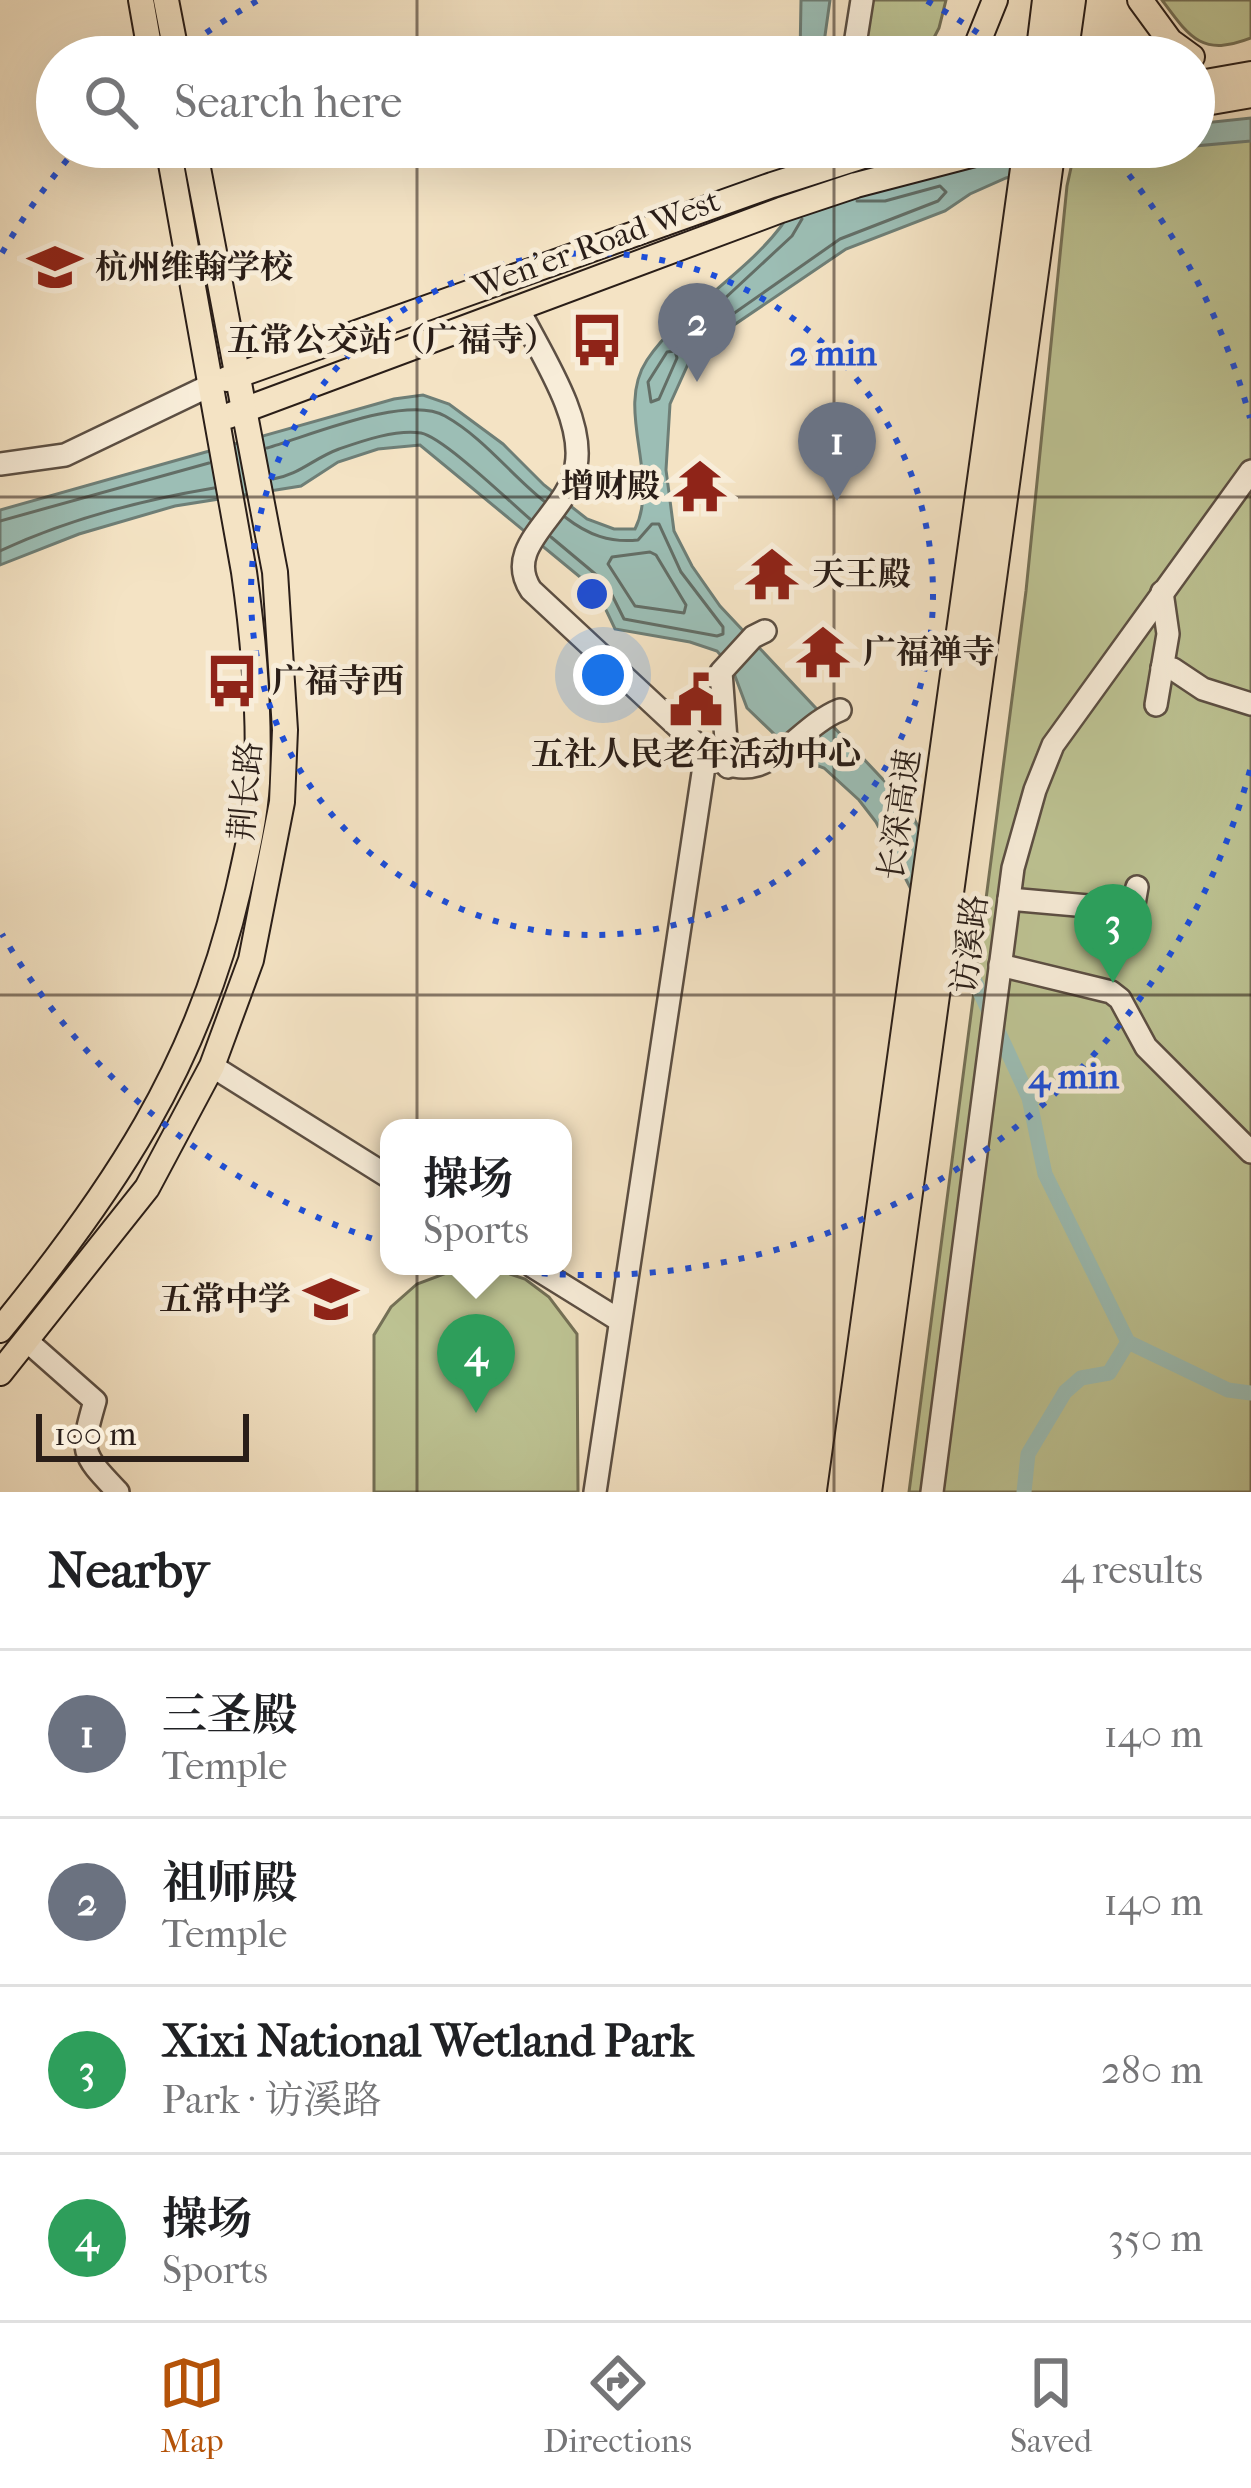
<!DOCTYPE html>
<html lang="en">
<head>
<meta charset="utf-8">
<style>
	:root { --surface:#fff; --page:#f2f2f2; --text:#202124; --muted:#757577; --line:#e0e0e0; --accent:#b45309 }
	body { margin:0; font-family:"IM FELL French Canon","Noto Serif SC",serif; background:var(--page); color:var(--text) }
	.scale { position:absolute; left:36px; bottom:30px; width:213px; box-sizing:border-box; padding-left:12px; border:6px solid #2a1e18; border-top:0; font-size:33px; line-height:42px; white-space:nowrap; color:#2a1e18; -webkit-text-stroke:9px #f8edd9; paint-order:stroke }
	.you { position:absolute; left:603px; top:675px; width:42px; height:42px; margin:-30px; border:9px solid #fff; border-radius:50%; background:#1a73e8; box-shadow:0 0 0 18px #1a73e833 }
	.badge { display:grid; place-items:center; width:78px; height:78px; border-radius:50%; background:var(--accent); color:#fff; font-size:39px; font-weight:700 }
	.pin { position:absolute; translate:-50% -99px; filter:drop-shadow(0 3px 6px #0008) }
	.pin::after { content:''; position:absolute; top:63px; width:42px; height:36px; background:inherit; clip-path:polygon(0 0,100% 0,50% 100%) }
	.popup { position:absolute; left:380px; top:1119px; width:192px; height:156px; box-sizing:border-box; display:grid; place-content:center; border-radius:24px; background:var(--surface); filter:drop-shadow(0 3px 9px #0005); font-size:39px; white-space:nowrap; color:var(--muted) }
	.popup b { font-size:45px; color:var(--text) }
	.popup::after { content:''; position:absolute; left:50%; top:100%; margin-left:-24px; border:24px solid transparent; border-top-color:var(--surface) }
	.list { margin:0; padding:0; list-style:none }
	h2 { display:flex; justify-content:space-between; align-items:center; height:156px; margin:0; padding:0 48px; font-size:51px }
	h2 small { font-size:39px; font-weight:400; color:var(--muted) }
	.list li { display:grid; grid-template-columns:78px 1fr auto; gap:36px; align-items:center; box-sizing:border-box; height:168px; padding:0 48px; border-top:3px solid var(--line) }
	.list b { display:block; font-size:45px; white-space:nowrap }
	.list p { margin:0; font-size:39px; white-space:nowrap; color:var(--muted) }
	.list em { font-size:39px; font-style:normal; color:var(--muted) }
	.icon { flex:none; width:66px; height:66px; fill:none; stroke:currentColor; stroke-width:2; stroke-linecap:round; stroke-linejoin:round }
	.map { position:relative; flex:none; width:1251px; height:1492px; overflow:hidden }
	.search { position:absolute; background:var(--surface); box-shadow:0 12px 48px #0002; left:36px; right:36px; top:36px; height:132px; display:flex; align-items:center; gap:30px; box-sizing:border-box; padding:0 42px; border-radius:66px; color:var(--muted); font-size:45px }
	.sheet { height:828px; background:var(--surface) }
	nav { display:flex; justify-content:space-around; align-items:center; box-sizing:border-box; height:168px; border-top:3px solid var(--line); background:var(--surface); font-size:33px; color:var(--muted) }
	nav a { display:grid; justify-items:center; gap:6px }
	nav .on { color:var(--accent) }
	.map>svg:first-child { display:block }
	.green { fill:#bdc393; stroke:#747056; stroke-width:3 }
	.water { fill:#9cbeb5; stroke:#6e7e76; stroke-width:3 }
	.lines { fill:none; stroke-linecap:round; stroke-linejoin:round }
	.shore { stroke:#636e66; stroke-width:3 }
	.canal { stroke:#9cbeb5; stroke-width:15 }
	.minor-casing { stroke:#5c4f43; stroke-width:26 }
	.major-casing { stroke:#2a1e18; stroke-width:28 }
	.highway-casing { stroke:#2a1e18; stroke-width:34 }
	.minor { stroke:#f8edd9; stroke-width:21 }
	.major { stroke:#f4e3c4; stroke-width:24 }
	.highway { stroke:#f4e3c4; stroke-width:30 }
	.grid { fill:none; stroke:#2a1e18; stroke-width:3; stroke-opacity:0.55 }
	.ring { fill:none; stroke:#1d4ed8; stroke-width:6; stroke-dasharray:6 12 }
	.labels { text-anchor:middle; dominant-baseline:central; stroke-width:10; stroke-linejoin:round; paint-order:stroke }
	.street-label { font-size:33px; fill:#2a1e18; stroke:#f8edd9 }
	.poi-label { font-size:33px; font-weight:bold; fill:#2a1e18; stroke:#f8edd9; text-anchor:start }
	.centre { fill:#1d4ed8; stroke:#f8edd9; stroke-width:6 }
	.ring-label { font-size:36px; text-anchor:middle; font-weight:bold; fill:#1d4ed8; stroke:#f8edd9; stroke-width:10; stroke-linejoin:round; paint-order:stroke }
</style>
</head>
<body>
<div class="map">
<svg width="1251" height="1492" viewBox="0 0 1251 1492">
	<rect width="100%" height="100%" fill="#f4e3c4"/>
	<filter id="stains"><feTurbulence type="fractalNoise" baseFrequency=".00167" numOctaves="4"/><feColorMatrix values="0 0 0 0 .2 0 0 0 0 .09 0 0 0 0 .02 0 0 0 .5 -.17"/></filter>
	<radialGradient id="worn" r=".72"><stop offset=".6" stop-color="#630" stop-opacity="0"/><stop offset="1" stop-color="#630" stop-opacity=".3"/></radialGradient>
	<!-- green -->
	<g class="green">
		<polygon points="862,0 946,0 939,28 924,57 856,57"/>
		<path d="M1162,0H1251V38C1202,57 1190,38 1162,0Z"/>
		<polygon points="1251,122 1251,1492 909,1492 1026,591 1067,186 1074,154 1112,147 1194,147 1194,132"/>
		<polygon points="460,1268 495,1269 525,1279 549,1297 577,1334 578,1492 374,1492 374,1335 391,1307 417,1284"/>
	</g>
	<!-- water -->
	<g class="water">
		<polygon points="801,0 830,0 822,57 800,57"/>
		<polygon points="1251,118 1251,141 1194,146 1194,124"/>
		<path d="M808,147H837L849,182L1055,147H1180L1113,152L1006,178L970,194L945,211L846,249L731,327L689,362L670,404L666,470L674,531L692,566L720,606L906,804L920,830L913,893L876,822L859,800L824,768L800,759L747,708L732,668L717,651L690,642L615,629L597,591L420,445L378,449L338,462L301,486L175,506L79,534L0,565V510L394,399L423,395L449,404L503,444L544,485L587,519L614,529H635C661,477 614,410 647,360C695,288 812,244 808,147Z"/>
	</g>
	<g class="lines">
		<!-- shore -->
		<g class="shore">
			<polyline points="802,219 792,236 695,326 695,334 703,335 840,239 938,201 946,192 940,186 885,201 857,201"/>
			<polygon points="675,351 677,358 659,399 651,402 648,382 667,352"/>
			<path d="M267,448C309,436 407,394 445,416C484,438 510,474 544,501"/>
			<path d="M273,479C299,475 314,458 339,449C362,441 396,429 421,433C443,437 510,502 530,519"/>
			<polyline points="0,521 209,463"/>
			<path d="M551,537L606,583L624,619L717,636L723,634V627L681,572L659,524H652L638,540C610,543 588,535 565,517"/>
			<path d="M0,551C66,520 142,500 214,488"/>
			<polygon points="650,552 656,555 686,605 684,613 635,606 608,564 612,557"/>
		</g>
		<!-- canal -->
		<g class="canal">
			<polyline points="955,938 1029,1098 1045,1174 1128,1342 1228,1390 1251,1393"/>
			<polyline points="1024,1492 1028,1454 1065,1392 1081,1378 1109,1373 1128,1342"/>
		</g>
		<defs>
			<g id="minor">
				<polyline points="853,57 862,0"/>
				<path d="M518,308C539,351 585,418 576,466C568,515 501,545 531,590L706,753C766,796 792,729 840,710"/>
				<polyline points="0,464 65,455 213,384"/>
				<polyline points="1162,668 1173,669 1203,689 1251,704"/>
				<polyline points="1156,705 1168,634 1162,592"/>
				<polyline points="728,767 721,672 753,637 765,631"/>
				<polyline points="1009,899 1133,910 1137,887"/>
				<polyline points="1000,965 1111,992 1120,999 1146,1047 1251,1152"/>
				<polyline points="212,1066 389,1177"/>
				<polyline points="532,1266 619,1320"/>
				<path d="M27,1341L95,1401C80,1453 81,1453 118,1492"/>
				<polyline points="595,1492 706,753"/>
				<polyline points="932,1492 1013,868 1035,790 1053,745 1251,471"/>
			</g>
			<g id="major">
				<polyline points="141,0 151,57"/>
				<polyline points="166,0 177,57"/>
				<polyline points="1140,0 1170,41 1192,57"/>
				<polyline points="972,57 995,0"/>
				<polyline points="1194,84 1251,74"/>
				<polyline points="1194,105 1251,95"/>
				<polyline points="227,379 772,185 891,147"/>
				<polyline points="228,416 781,210 856,185 1002,147"/>
				<path d="M0,1330C112,1193 198,1066 238,891C246,856 255,818 257,783C260,712 254,642 244,572L168,147"/>
				<polyline points="0,1373 147,1188 212,1066 251,960 282,802 285,730 275,572 194,147"/>
			</g>
			<g id="highway">
				<polyline points="1041,57 1048,0"/>
				<polyline points="1062,57 1070,0"/>
				<polyline points="843,1492 1029,147"/>
				<polyline points="866,1492 1050,147"/>
			</g>
		</defs>
		<!-- minor casing -->
		<use href="#minor" class="minor-casing"/>
		<!-- major casing -->
		<use href="#major" class="major-casing"/>
		<!-- highway casing -->
		<use href="#highway" class="highway-casing"/>
		<!-- minor -->
		<use href="#minor" class="minor"/>
		<!-- major -->
		<use href="#major" class="major"/>
		<!-- highway -->
		<use href="#highway" class="highway"/>
	</g>
	<!-- grid -->
	<path class="grid" d="M417,0V57M834,0V57M417,147V1492M834,147V1492M0,497H1251M0,995H1251"/>
	<!-- distance rings -->
	<g class="ring">
		<circle cx="592" cy="594" r="341"/>
		<path d="M1250 770A681 681 0 0 1 2 934M2 253A681 681 0 0 1 78 147M177 54A681 681 0 0 1 257 1M927 1A681 681 0 0 1 1007 54M1106 147A681 681 0 0 1 1250 418"/>
	</g>
	<!-- icons -->
	<defs>
		<symbol id="school-bare" viewBox="-9 -9 18 18"><path d="M0-5L7-2L0 1L-7-2ZM-4 1L0 2.5L4 1V4Q0 6-4 4Z" fill="#8f2418" stroke="#f8edd9" stroke-width="2.5" paint-order="stroke"/></symbol>
		<symbol id="bus-bare" viewBox="-9 -9 18 18"><path d="M-5-6H5V4H4V6H2V4H-2V6H-4V4H-5ZM-3.5-4V0h7V-4ZM-3.5 1.2v1.5H-2V1.2ZM2 1.2v1.5H3.5V1.2Z" fill="#8f2418" stroke="#f8edd9" stroke-width="2.5" paint-order="stroke"/></symbol>
		<symbol id="temple-bare" viewBox="-9 -9 18 18"><path d="M0-6L5-2H3V0L6.5 2.5H4V6H1.5V3h-3V6H-4V2.5H-6.5L-3 0V-2H-5Z" fill="#8f2418" stroke="#f8edd9" stroke-width="2.5" paint-order="stroke"/></symbol>
		<symbol id="civic-bare" viewBox="-9 -9 18 18"><path d="M-.6-6.5H3V-4.5H.6V-3L4-1V1h2V6H-6V1h2V-1L-.6-3ZM-1.2 2.5V6h2.4V2.5Z" fill="#8f2418" stroke="#f8edd9" stroke-width="2.5" paint-order="stroke"/></symbol>
	</defs>
	<g fill-rule="evenodd">
		<use href="#school-bare" x="17" y="229" width="76" height="76"/>
		<use href="#bus-bare" x="559" y="302" width="76" height="76"/>
		<use href="#temple-bare" x="662" y="448" width="76" height="76"/>
		<use href="#temple-bare" x="734" y="536" width="76" height="76"/>
		<use href="#temple-bare" x="785" y="614" width="76" height="76"/>
		<use href="#bus-bare" x="194" y="643" width="76" height="76"/>
		<use href="#civic-bare" x="658" y="662" width="76" height="76"/>
		<use href="#school-bare" x="293" y="1261" width="76" height="76"/>
	</g>
	<g class="labels">
		<!-- street labels -->
		<g class="street-label">
			<text transform="translate(596 244) rotate(-20)">Wen'er Road West</text>
			<text transform="translate(246 791) rotate(-85)">荆长路</text>
			<text transform="translate(900 815) rotate(-82)">长深高速</text>
			<text transform="translate(970 944) rotate(-83)">访溪路</text>
		</g>
		<!-- poi labels -->
		<g class="poi-label">
			<text x="95" y="267">杭州维翰学校</text>
			<text x="557" y="340" text-anchor="end">五常公交站（广福寺）</text>
			<text x="660" y="486" text-anchor="end">增财殿</text>
			<text x="812" y="574">天王殿</text>
			<text x="863" y="652">广福禅寺</text>
			<text x="272" y="681">广福寺西</text>
			<text x="696" y="754" text-anchor="middle">五社人民老年活动中心</text>
			<text x="291" y="1299" text-anchor="end">五常中学</text>
		</g>
	</g>
	<circle cx="592" cy="594" r="18" class="centre"/>
	<g class="ring-label">
		<text x="833" y="365">2 min</text>
		<text x="1074" y="1088">4 min</text>
	</g>
	<rect width="100%" height="100%" filter="url(#stains)"/>
	<rect width="100%" height="100%" fill="url(#worn)"/>
</svg>
<div class="scale">100 m</div>
<div class="you"></div>
<div class="pin badge" style="left:837px;top:501px;background:#6b7280">1</div>
<div class="pin badge" style="left:697px;top:382px;background:#6b7280">2</div>
<div class="pin badge" style="left:1113px;top:983px;background:#2e9e5b">3</div>
<div class="pin badge" style="left:476px;top:1413px;background:#2e9e5b">4</div>
<div class="popup"><b>操场</b>Sports</div>
<div class="search"><svg class="icon" aria-label="search" viewBox="0 0 24 24"><circle cx="10" cy="10" r="6"/><path d="M15 15l6 6"/></svg>Search here</div>
</div>
<section class="sheet">
<h2>Nearby<small>4 results</small></h2>
<ul class="list">
<li><span class="badge" style="background:#6b7280">1</span><div><b>三圣殿</b><p>Temple</p></div><em>140 m</em></li>
<li><span class="badge" style="background:#6b7280">2</span><div><b>祖师殿</b><p>Temple</p></div><em>140 m</em></li>
<li><span class="badge" style="background:#2e9e5b">3</span><div><b>Xixi National Wetland Park</b><p>Park · 访溪路</p></div><em>280 m</em></li>
<li><span class="badge" style="background:#2e9e5b">4</span><div><b>操场</b><p>Sports</p></div><em>350 m</em></li>
</ul>
</section>
<nav>
<a class="on"><svg class="icon" aria-label="map" viewBox="0 0 24 24"><path d="M3 6l6-2 6 2 6-2v14l-6 2-6-2-6 2zM9 4v14M15 6v14"/></svg>Map</a>
<a><svg class="icon" aria-label="directions" viewBox="0 0 24 24"><path d="M12 3l9 9-9 9-9-9zM9 14v-3h6M13 9l2 2-2 2"/></svg>Directions</a>
<a><svg class="icon" aria-label="saved" viewBox="0 0 24 24"><path d="M7 4h10v16l-5-4-5 4z"/></svg>Saved</a>
</nav>
</body>
</html>
